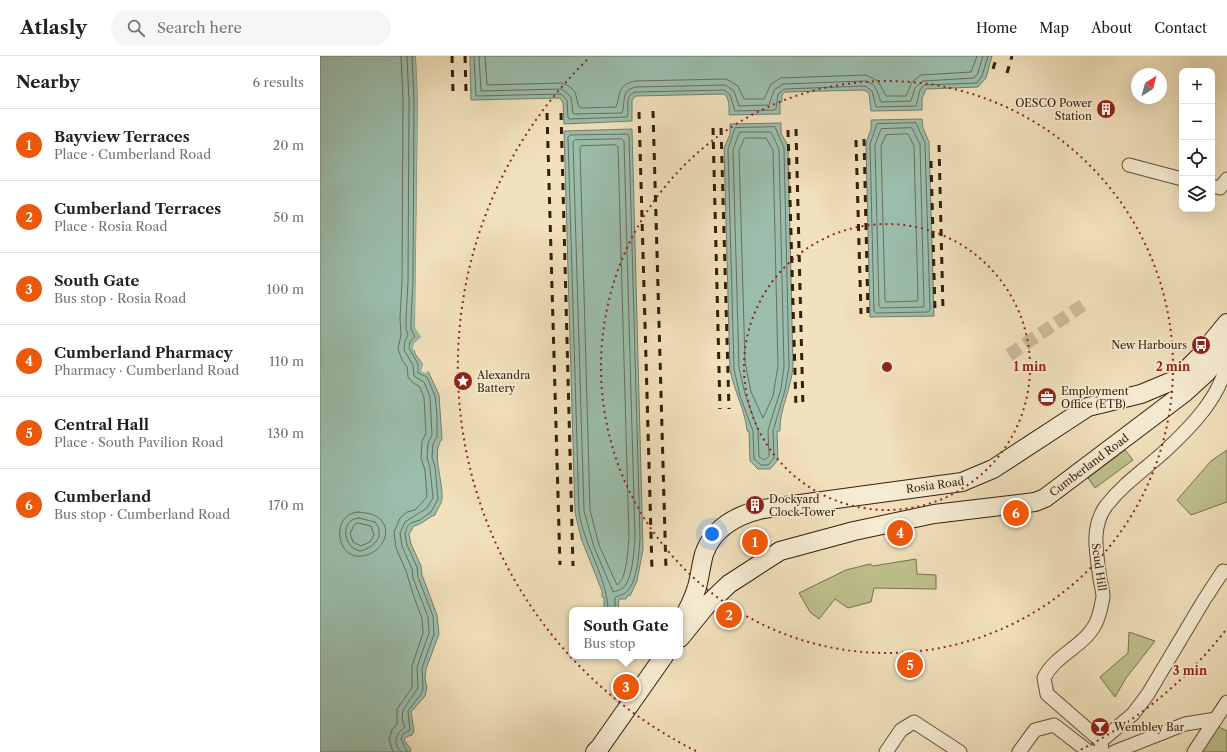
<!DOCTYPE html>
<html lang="en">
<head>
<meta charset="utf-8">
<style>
	:root { --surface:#fff; --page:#f6f6f6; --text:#202124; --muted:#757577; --line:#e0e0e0; --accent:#ea580c }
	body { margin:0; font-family:"Libre Caslon Text",serif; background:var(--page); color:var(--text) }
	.controls { position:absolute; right:12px; top:12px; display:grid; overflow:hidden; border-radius:8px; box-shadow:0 4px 16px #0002 }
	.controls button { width:36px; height:36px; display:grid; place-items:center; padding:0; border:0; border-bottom:1px solid var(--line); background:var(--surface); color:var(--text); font:20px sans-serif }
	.compass { position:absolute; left:811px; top:12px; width:36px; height:36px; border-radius:50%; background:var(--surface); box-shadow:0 4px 16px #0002; rotate:36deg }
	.you { position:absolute; left:392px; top:478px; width:14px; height:14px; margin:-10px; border:3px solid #fff; border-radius:50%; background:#1a73e8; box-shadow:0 0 0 6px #1a73e833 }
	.badge { display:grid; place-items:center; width:26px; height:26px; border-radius:50%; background:var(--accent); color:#fff; font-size:13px; font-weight:700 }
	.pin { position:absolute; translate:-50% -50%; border:2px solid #fff; box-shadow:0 1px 4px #0006 }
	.popup { position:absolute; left:249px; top:551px; width:114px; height:52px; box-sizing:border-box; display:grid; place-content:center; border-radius:8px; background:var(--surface); filter:drop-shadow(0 1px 3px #0005); font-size:13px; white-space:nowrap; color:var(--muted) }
	.popup b { font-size:15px; color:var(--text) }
	.popup::after { content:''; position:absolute; left:50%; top:100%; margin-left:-8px; border:8px solid transparent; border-top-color:var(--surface) }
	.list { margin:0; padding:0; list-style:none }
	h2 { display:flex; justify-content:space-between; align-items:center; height:52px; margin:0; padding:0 16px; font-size:17px }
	h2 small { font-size:13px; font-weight:400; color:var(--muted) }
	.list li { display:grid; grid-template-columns:26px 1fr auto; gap:12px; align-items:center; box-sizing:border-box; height:72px; padding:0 16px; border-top:1px solid var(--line) }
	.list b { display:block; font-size:15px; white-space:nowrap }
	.list p { margin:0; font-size:13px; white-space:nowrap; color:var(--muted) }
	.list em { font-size:13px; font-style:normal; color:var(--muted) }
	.icon { flex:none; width:22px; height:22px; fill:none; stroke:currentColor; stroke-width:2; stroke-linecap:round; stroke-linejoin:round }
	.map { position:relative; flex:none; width:907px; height:696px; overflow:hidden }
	header { display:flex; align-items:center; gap:24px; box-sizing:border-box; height:56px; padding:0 20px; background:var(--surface); border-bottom:1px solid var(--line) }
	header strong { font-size:19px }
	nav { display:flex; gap:22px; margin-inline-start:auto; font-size:14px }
	.search { width:280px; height:36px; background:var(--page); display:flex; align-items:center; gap:10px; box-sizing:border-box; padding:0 14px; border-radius:22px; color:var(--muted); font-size:15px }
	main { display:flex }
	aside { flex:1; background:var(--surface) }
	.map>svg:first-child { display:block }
	.green { fill:#bec18d; stroke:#7a704c }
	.water { fill:#9bbeac; stroke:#737e6c }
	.pier { fill:#f1e1bc }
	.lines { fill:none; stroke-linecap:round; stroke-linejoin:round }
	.shore { stroke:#696e5c; stroke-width:1 }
	.street-tunnel { stroke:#ccba99; stroke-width:13; stroke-dasharray:13 6; stroke-linecap:butt }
	.street-casing { stroke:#664f38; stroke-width:15 }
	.secondary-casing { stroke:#371e0c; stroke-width:20 }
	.street { stroke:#f6ecd3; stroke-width:13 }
	.secondary { stroke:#f6ecd3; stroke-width:18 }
	.rail { stroke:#371e0c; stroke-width:3; stroke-dasharray:7 7; stroke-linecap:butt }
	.ring { fill:none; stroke:#8f2418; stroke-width:2; stroke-dasharray:2 4 }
	.labels { text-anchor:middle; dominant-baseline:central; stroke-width:3.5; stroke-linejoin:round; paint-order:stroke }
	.poi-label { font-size:11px; fill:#371e0c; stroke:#f6ecd3; text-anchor:start }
	.street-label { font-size:11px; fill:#371e0c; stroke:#f6ecd3 }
	.centre { fill:#8f2418; stroke:#f6ecd3; stroke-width:2 }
	.ring-label { font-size:12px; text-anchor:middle; font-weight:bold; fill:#8f2418; stroke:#f6ecd3; stroke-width:3.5; stroke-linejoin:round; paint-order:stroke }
</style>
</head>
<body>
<header>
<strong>Atlasly</strong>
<div class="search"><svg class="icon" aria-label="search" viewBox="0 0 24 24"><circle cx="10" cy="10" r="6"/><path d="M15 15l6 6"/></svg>Search here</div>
<nav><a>Home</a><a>Map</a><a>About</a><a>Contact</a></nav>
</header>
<main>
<aside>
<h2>Nearby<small>6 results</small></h2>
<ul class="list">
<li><span class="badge">1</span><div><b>Bayview Terraces</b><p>Place · Cumberland Road</p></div><em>20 m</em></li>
<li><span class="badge">2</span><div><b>Cumberland Terraces</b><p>Place · Rosia Road</p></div><em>50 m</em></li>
<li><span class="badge">3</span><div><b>South Gate</b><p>Bus stop · Rosia Road</p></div><em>100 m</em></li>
<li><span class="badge">4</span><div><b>Cumberland Pharmacy</b><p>Pharmacy · Cumberland Road</p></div><em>110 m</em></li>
<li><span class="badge">5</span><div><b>Central Hall</b><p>Place · South Pavilion Road</p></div><em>130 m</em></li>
<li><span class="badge">6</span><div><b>Cumberland</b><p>Bus stop · Cumberland Road</p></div><em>170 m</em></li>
</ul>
</aside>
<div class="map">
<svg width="907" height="696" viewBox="0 0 907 696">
	<rect width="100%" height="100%" fill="#f1e1bc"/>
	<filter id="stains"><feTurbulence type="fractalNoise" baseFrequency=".005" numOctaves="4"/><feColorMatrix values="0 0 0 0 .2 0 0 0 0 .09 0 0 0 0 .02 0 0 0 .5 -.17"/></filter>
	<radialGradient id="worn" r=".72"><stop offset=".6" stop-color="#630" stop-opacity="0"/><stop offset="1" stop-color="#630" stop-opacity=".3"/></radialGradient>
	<!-- green -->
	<g class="green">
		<polygon points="805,394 813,404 775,432 768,422"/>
		<polygon points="907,394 907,446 871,459 857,444 891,405"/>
		<polygon points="596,503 597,518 616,519 616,533 554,532 551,546 528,552 515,543 499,563 490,556 479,537 526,514 550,508 553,510"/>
		<polygon points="809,576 835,585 806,622 795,641 780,621 808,597"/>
		<polygon points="897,670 907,675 907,696 880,696"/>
	</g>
	<!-- water -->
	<g class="water">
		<path d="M0,0H96L98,44L95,272L101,281L94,287L95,298L103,308L101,315H108L119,339L122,383C111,397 123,423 122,442C122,448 117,453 115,459C107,462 103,468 94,470L89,478L91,488L101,510L102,519L117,559L119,578L106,613L105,622L107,632L105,640L91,656L94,675L92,679L86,681L84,684L91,693L90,696H0Z"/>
		<path d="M150,0H672L666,22L658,31L606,33L602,43V54L551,55L549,37L544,34L465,36L462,39V46H460V58L409,59C409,52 410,42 404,38L316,40L312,44V65L244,68L243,47L240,42L151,44Z"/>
		<polygon points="602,63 603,72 609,86 614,260 550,261 546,87 551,73 551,64"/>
		<path d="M461,67V77L468,90L473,311C471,333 459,355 460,375H457L458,404L450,413H438L430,405L429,375H427C426,357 414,334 410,314L404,92L410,78V68Z"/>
		<polygon points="312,73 323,493 317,525 310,540 308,539 306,543 299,543 298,553 284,552 284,541 282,541 282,535 261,482 255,456 244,75"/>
	</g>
	<!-- pier -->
	<polygon class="pier" points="96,0 98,0 100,44 97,271 103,281 101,285 96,288 95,292 105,308 104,314 110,314 121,340 109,315 105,317 101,315 103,308 93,292 94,287 101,281 95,272 98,44"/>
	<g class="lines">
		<!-- shore -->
		<g class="shore">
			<path d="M154,0L156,40L241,38L247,44L248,62L250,63L307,61C310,53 303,39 316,36L404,34L410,39L415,55L454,54L456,53L458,38L464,33L545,30L552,35L556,51L596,50L600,34L604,29L657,27L662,20L668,0"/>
			<path d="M159,0L161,35L242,33L251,41L253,57L255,58L302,57C306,46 300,34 316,31L405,29L414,35L419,50L449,49L454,34L463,28L545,25C557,27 557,37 561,46L591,45L595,32L603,25L654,22L658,17L663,0"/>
			<path d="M165,0L167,29L241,27L249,30L255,36L259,51L261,52L296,51C301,38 297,28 316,25L406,23L418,30L424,43H444L451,28L461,22L546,19L558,25L566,40H586L592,26L601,19L651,16L657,0"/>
			<polygon points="596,67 605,87 610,254 608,256 556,257 554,255 550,88 557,68"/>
			<polygon points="455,71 464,92 469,311 465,334 453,375 454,402 448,409 441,409 434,403 433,375 420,340 414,313 408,93 415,72"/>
			<polygon points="592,72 600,88 604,249 603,251 561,252 559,250 555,89 561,73"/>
			<polygon points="420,76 451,76 459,93 464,311 461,333 448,374 449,400 445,404 439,401 438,374 425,338 419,312 413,94"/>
			<polygon points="588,78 594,90 598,243 597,245 566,246 565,244 561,90 566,79"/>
			<polygon points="425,82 446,82 453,94 458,310 453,340 443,362 431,336 425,306 419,95"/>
			<path d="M302,83L304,85L315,481C314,494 313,521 304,531C301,534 296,535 293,536L274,491L264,455L253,86L255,84Z"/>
			<path d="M296,89L298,91L309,481C308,492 307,523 297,529L279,489L270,454L260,92L261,90Z"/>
			<path d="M38,456C44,457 51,457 56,460C76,472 62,498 42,500C16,504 10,458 38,456Z"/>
			<path d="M39,462L55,466C66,480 54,491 41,495C23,493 19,463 39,462Z"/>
			<polygon points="38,467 51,470 54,479 50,486 41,490 33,486 30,478 34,469"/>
			<path d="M288,554C287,520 264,490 259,456L248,81L250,79L307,78L309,80L320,481C319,495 318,523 308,534C305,539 300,538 295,542V554"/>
			<polyline points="73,696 69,683 72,674 77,668 77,653 92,632 92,610 103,577 102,563 93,538 86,515 76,492 74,476 80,462 87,456 95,454 107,441 105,414 101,402 102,385 106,377 104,342 100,331 92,326 88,321 87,311 82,304 78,293 81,279 80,262 82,226 83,45 81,0"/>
			<path d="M81,696C72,686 76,678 85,671L82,663L83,654L98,632L97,611L109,577L108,561L93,522L92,513L82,490L80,477L85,466L107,452L113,442L110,412L107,402L108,387L112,379L110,341L104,326L94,320L93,309L84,294L85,285L88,279L86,273V262L88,226L89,45L87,0"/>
			<polyline points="87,696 81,683 83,678 90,674 88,655 101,638 103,633 102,612 114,578 113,560 98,521 97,511 87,489 85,478 87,471 91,467 100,464 111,456 118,443 115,411 112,401 113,388 117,381 117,358 115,340 107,321 98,317 98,308 89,292 90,285 95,281 91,273 91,262 93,226 94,45 92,0"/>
		</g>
		<!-- street-tunnel -->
		<polyline class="street-tunnel" points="689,299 763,249"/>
		<defs>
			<g id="street">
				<polyline points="809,109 862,123"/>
				<polyline points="892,130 900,132 907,123"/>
				<polyline points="781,685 813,658 828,638 884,544 903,515 907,516"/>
				<polyline points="566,696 581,674 594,666 640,696"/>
				<polyline points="699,696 715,674 734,669 769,696 772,696"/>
				<path d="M782,696L781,685L727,638L724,622C736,597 769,589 778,562C780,556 782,547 783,541C783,535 781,529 780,523C777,498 770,472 786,450C803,428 824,414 844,396C870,372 901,341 907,305"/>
				<polyline points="794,696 865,668 896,663"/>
				<polyline points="874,696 907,646"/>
			</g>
			<g id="secondary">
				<path d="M360,567C367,556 373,544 377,531C380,520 381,509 384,498C393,472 417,459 443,453L642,426L673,413L768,351L821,338L857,323L881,299L907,267"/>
				<polyline points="360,582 386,550 409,528 460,495 534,475 614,458 715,446 725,442 864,337 887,316 907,290"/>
				<polyline points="275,696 280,691 344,600"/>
			</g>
		</defs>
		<!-- street casing -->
		<use href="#street" class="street-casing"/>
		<!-- secondary casing -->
		<use href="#secondary" class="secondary-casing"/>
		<!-- street -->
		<use href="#street" class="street"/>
		<!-- secondary -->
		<use href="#secondary" class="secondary"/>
		<!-- rail -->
		<g class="rail">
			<polyline points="132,0 133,36"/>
			<polyline points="145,0 146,35"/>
			<polyline points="673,13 677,0"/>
			<polyline points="687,17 692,0"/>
			<polyline points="333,55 346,514"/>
			<polyline points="319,56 332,514"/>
			<polyline points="227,57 240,509"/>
			<polyline points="241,57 253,510"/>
			<polyline points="393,72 400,353"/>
			<polyline points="401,72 409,353"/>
			<polyline points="476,73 483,352"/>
			<polyline points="468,74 476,352"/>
			<polyline points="544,83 548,257"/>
			<polyline points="536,84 541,258"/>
			<polyline points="619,89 623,254"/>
			<polyline points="611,105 615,255"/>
		</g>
	</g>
	<!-- distance rings -->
	<g class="ring">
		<circle cx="567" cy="311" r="143"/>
		<circle cx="567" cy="311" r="286"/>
		<path d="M905 575A429 429 0 0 1 758 695M376 695A429 429 0 0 1 269 2"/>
	</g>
	<!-- icons -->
	<defs>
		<symbol id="building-disc" viewBox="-11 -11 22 22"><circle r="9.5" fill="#8f2418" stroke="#f6ecd3"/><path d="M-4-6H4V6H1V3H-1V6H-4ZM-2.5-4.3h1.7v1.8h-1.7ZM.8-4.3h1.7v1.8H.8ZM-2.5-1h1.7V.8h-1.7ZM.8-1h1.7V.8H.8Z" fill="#fff"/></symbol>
		<symbol id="bus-disc" viewBox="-11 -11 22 22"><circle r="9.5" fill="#8f2418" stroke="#f6ecd3"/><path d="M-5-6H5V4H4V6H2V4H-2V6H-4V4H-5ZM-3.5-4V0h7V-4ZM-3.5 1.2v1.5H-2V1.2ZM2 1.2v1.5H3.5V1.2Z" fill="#fff"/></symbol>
		<symbol id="sight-disc" viewBox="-11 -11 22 22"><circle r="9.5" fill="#8f2418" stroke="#f6ecd3"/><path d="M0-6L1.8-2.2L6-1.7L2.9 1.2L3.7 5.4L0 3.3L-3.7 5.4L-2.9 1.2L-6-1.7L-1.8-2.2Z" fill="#fff"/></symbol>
		<symbol id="office-disc" viewBox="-11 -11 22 22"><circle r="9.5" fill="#8f2418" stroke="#f6ecd3"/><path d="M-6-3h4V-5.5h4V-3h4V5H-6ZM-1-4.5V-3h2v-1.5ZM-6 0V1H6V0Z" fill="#fff"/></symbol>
		<symbol id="bar-disc" viewBox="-11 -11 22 22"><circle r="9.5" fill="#8f2418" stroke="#f6ecd3"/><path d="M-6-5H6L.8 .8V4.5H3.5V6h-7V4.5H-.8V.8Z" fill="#fff"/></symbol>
	</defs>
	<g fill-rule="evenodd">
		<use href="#building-disc" x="775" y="42" width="22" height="22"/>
		<use href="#bus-disc" x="870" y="278" width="22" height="22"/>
		<use href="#sight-disc" x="132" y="314" width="22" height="22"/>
		<use href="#office-disc" x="716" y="330" width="22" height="22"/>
		<use href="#building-disc" x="424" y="438" width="22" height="22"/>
		<use href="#bar-disc" x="769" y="660" width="22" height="22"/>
	</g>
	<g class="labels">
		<!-- poi labels -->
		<g class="poi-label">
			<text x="772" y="47" text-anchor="end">OESCO Power<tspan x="772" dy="13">Station</tspan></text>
			<text x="867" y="289" text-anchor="end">New Harbours</text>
			<text x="157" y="319">Alexandra<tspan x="157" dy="13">Battery</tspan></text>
			<text x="741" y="335">Employment<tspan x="741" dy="13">Office (ETB)</tspan></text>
			<text x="449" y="443">Dockyard<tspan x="449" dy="13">Clock Tower</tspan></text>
			<text x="794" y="671">Wembley Bar</text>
		</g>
		<!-- street labels -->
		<g class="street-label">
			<text transform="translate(769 409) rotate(-37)">Cumberland Road</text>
			<text transform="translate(615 429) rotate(-8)">Rosia Road</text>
			<text transform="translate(779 511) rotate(82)">Scud Hill</text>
		</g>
	</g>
	<circle cx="567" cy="311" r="6" class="centre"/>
	<g class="ring-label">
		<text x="710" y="315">1 min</text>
		<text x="853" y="315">2 min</text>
		<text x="870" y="619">3 min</text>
	</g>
	<rect width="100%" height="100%" filter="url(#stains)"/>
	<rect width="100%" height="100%" fill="url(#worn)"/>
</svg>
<div class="controls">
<button>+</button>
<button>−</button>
<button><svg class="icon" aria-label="locate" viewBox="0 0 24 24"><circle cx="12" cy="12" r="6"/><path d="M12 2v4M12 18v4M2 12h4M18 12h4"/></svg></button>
<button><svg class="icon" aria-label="layers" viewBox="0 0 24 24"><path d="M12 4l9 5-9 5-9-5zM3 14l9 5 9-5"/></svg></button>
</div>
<svg class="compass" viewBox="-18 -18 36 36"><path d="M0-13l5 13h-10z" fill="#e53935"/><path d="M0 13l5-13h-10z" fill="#757577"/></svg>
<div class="you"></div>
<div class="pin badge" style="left:435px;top:486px">1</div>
<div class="pin badge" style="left:409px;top:559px">2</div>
<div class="pin badge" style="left:306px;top:631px">3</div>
<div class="popup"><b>South Gate</b>Bus stop</div>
<div class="pin badge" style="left:580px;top:477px">4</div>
<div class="pin badge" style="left:590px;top:609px">5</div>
<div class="pin badge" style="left:696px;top:457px">6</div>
</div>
</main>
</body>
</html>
